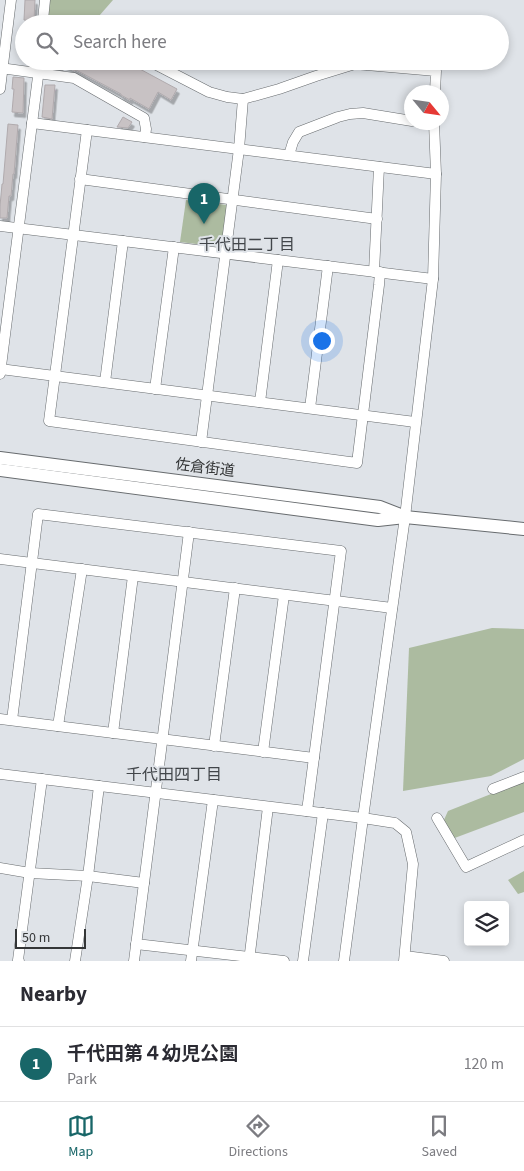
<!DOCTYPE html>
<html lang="en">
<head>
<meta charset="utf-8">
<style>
	:root { --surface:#fff; --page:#f7f7f7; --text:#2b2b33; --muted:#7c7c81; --line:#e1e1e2; --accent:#186668 }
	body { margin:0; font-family:"Source Sans 3","Noto Sans JP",sans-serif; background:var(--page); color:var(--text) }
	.controls { position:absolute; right:15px; bottom:15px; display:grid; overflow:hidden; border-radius:5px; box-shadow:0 2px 8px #0003 }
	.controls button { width:45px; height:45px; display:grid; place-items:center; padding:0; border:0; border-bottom:1px solid var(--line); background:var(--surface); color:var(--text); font:25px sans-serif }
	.compass { position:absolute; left:404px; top:85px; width:45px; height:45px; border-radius:50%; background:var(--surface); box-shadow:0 2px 8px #0003; rotate:119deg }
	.scale { position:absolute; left:15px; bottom:12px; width:71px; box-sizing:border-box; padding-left:5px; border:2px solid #343637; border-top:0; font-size:14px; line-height:18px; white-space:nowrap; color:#343637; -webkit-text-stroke:4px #dfe3e8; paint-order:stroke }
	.you { position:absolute; left:321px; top:340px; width:18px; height:18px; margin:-12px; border:4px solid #fff; border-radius:50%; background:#1a73e8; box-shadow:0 0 0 8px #1a73e833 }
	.badge { display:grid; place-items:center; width:32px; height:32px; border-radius:50%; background:var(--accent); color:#fff; font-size:16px; font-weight:700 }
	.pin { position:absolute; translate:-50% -41px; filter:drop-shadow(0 1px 2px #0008) }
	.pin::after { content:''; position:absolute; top:26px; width:18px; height:15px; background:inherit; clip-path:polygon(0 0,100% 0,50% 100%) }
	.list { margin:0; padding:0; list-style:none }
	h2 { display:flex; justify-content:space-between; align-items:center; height:65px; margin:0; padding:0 20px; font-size:21px }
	h2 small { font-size:16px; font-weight:400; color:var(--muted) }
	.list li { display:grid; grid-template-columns:32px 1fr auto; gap:15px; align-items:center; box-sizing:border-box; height:75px; padding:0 20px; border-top:1px solid var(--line) }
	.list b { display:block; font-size:19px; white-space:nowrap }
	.list p { margin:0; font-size:16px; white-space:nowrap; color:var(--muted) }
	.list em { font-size:16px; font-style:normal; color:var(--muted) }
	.icon { flex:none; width:28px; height:28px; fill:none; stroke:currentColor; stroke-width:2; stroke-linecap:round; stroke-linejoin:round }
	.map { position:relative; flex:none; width:524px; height:961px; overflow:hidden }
	.search { position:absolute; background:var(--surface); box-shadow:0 2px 8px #0003; left:15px; right:15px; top:15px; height:55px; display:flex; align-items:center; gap:12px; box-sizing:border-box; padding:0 18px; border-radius:28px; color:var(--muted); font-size:19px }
	.sheet { height:140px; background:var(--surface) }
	nav { display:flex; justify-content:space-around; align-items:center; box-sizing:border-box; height:70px; border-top:1px solid var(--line); background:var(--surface); font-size:14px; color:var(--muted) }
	nav a { display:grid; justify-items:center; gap:2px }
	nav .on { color:var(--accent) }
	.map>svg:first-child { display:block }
	.green { fill:#acbba0 }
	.building { fill:#c8c2c4; stroke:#b0aaad; filter:url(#shadow) }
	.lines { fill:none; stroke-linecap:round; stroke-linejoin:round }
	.minor-casing { stroke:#676b6e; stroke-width:11 }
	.major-casing { stroke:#676b6e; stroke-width:14 }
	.minor { stroke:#fff; stroke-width:10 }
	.major { stroke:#fff; stroke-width:12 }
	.labels { text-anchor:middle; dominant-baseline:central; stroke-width:4; stroke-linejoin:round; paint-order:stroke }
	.street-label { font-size:15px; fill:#343637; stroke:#dfe3e8 }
	.neighbourhood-label { font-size:16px; fill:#42464a; stroke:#dfe3e8 }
</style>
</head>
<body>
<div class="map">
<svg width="524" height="961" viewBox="0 0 524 961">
	<defs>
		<filter id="shadow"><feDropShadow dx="2.5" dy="4.5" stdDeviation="0" flood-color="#0004"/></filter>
	</defs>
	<rect width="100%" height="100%" fill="#dfe3e8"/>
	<!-- green -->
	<g class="green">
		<polygon points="45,0 113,0 92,24 73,24 43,20"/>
		<polygon points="186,200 227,205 221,247 180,242"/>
		<polygon points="492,628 524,629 524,759 491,776 403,791 409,648"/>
		<polygon points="524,781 524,812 452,839 443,822 448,811"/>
		<polygon points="524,871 524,892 518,894 508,880"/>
	</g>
	<!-- building -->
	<g class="building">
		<polygon points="25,0 35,0 34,21 24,20"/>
		<polygon points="47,61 134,61 140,65 138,68 177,89 171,100 158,92 149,109 130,98 130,100 121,95 121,94 93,79 76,70 75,71 61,63 60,69 46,67"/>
		<polygon points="13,77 24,78 23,113 12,112 14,89 12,89"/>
		<polygon points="45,85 55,85 52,119 42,117"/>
		<polygon points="123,117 132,122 128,128 117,127"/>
		<polygon points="8,124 18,125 14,174 13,174 11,196 9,196 7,218 0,218 0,206 2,184 3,184"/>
	</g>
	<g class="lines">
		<defs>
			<g id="minor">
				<polyline points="45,22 67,22 73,24"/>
				<polyline points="44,24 43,20 45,0"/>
				<polyline points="149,61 209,92 227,97 243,99 279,89 316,76 355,64 436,71 435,92"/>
				<polyline points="0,68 74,78 144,118 146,129 145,137"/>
				<polyline points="0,89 11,0"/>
				<polyline points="32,123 436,174"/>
				<polyline points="87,130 49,421 357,463 379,285 380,272"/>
				<polyline points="289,155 293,142 299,132 338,117 350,114 363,113 412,121"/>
				<polyline points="80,179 377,219"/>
				<polyline points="0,226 433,279"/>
				<polyline points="374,272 379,167"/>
				<polyline points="0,369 415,422"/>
				<polyline points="0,374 40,61"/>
				<polyline points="105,382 123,241"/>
				<polyline points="155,389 174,247"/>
				<polyline points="260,402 278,260"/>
				<polyline points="310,408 328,266"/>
				<polyline points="201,442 239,149 243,99"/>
				<polyline points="0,559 392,608"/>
				<polyline points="0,719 314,758"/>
				<polyline points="12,720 38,514 341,551 307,811"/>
				<polyline points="58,726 82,569"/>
				<polyline points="113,733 133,576"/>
				<polyline points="214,746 235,588"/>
				<polyline points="263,752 284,595"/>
				<polyline points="0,774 363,818 395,823 406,832 413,864 404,961"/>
				<polyline points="493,789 524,777"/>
				<polyline points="437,818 466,867 524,840"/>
				<polyline points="0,868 30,873 88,876 144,883"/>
				<polyline points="136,944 284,961"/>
				<polyline points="405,956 444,961"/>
				<polyline points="19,961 18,960 42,779"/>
				<polyline points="75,961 88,876 99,786"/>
				<polyline points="134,961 189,532"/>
				<polyline points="191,961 213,800"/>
				<polyline points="249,961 268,807"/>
				<polyline points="303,961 323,813"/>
				<polyline points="344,961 363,818 405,517 433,279 436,174 434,122"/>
			</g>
			<g id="major">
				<polyline points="0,458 380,507 403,516"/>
				<polyline points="0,470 378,520 405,517 524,529"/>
			</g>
		</defs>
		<!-- minor casing -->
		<use href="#minor" class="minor-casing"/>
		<!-- major casing -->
		<use href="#major" class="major-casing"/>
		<!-- minor -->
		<use href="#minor" class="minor"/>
		<!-- major -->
		<use href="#major" class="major"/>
	</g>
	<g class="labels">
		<!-- street labels -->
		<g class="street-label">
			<text transform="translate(205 468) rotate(7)">佐倉街道</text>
		</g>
		<!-- neighbourhood labels -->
		<g class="neighbourhood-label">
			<text x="247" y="245">千代田二丁目</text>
			<text x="174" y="775">千代田四丁目</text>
		</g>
	</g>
</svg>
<div class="controls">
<button><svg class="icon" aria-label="layers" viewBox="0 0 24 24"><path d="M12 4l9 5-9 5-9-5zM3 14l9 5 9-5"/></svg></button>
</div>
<svg class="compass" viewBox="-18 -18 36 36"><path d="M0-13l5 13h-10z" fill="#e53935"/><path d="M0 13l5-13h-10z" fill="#7c7c81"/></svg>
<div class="scale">50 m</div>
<div class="you"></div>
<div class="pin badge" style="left:204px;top:224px">1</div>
<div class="search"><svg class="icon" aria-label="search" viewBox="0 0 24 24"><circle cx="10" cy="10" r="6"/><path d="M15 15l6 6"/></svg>Search here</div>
</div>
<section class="sheet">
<h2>Nearby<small></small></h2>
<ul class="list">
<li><span class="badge">1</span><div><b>千代田第４幼児公園</b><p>Park</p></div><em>120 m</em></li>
</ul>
</section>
<nav>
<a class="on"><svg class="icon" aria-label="map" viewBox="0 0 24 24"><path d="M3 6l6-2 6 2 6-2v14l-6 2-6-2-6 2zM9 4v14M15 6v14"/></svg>Map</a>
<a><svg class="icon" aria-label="directions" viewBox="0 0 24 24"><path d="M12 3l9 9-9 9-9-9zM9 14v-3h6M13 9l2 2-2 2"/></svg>Directions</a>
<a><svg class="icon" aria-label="saved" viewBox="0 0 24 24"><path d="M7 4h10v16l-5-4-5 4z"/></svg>Saved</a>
</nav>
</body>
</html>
